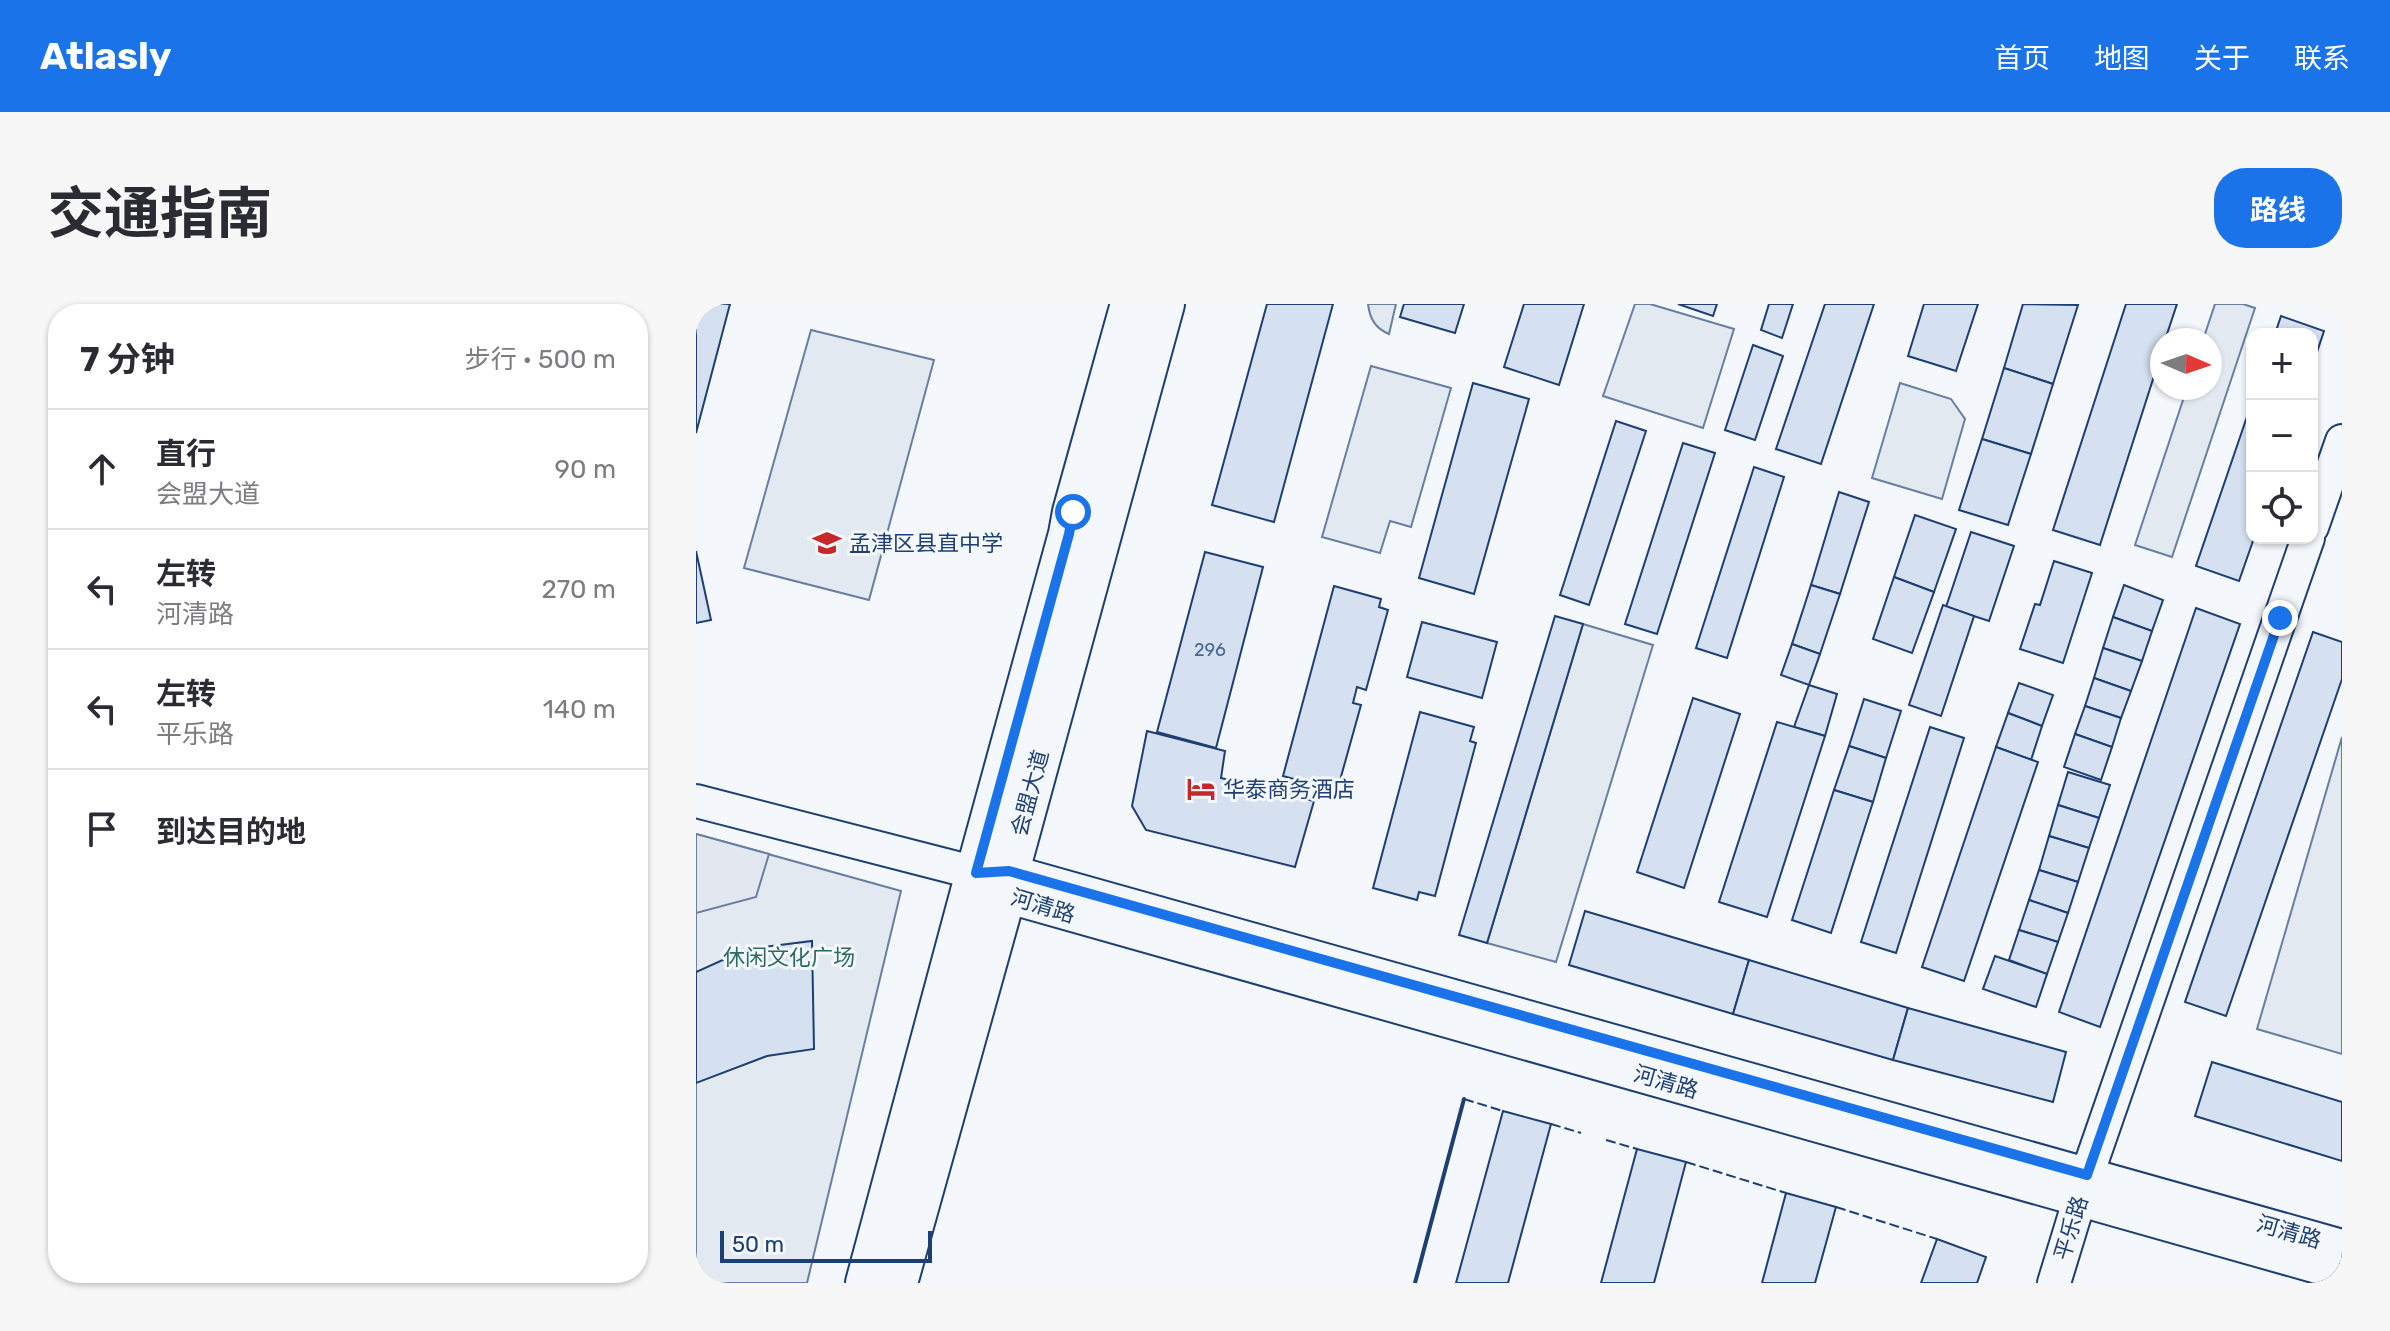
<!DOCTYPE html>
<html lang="zh">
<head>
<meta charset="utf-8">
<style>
	:root { --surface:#fff; --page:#f7f7f7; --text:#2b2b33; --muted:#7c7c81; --line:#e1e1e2; --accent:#1a73e8 }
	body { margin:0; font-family:Rubik,"Noto Sans SC",sans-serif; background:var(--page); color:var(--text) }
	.controls { position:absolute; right:24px; top:24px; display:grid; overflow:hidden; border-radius:16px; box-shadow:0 2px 6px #0004 }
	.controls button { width:72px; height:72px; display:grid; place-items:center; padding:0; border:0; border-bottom:2px solid var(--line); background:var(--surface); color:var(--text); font:40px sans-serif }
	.compass { position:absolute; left:1454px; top:24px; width:72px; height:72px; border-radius:50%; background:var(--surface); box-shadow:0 2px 6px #0004; rotate:92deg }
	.scale { position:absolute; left:24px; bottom:20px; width:212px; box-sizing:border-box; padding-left:8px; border:4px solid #1d3f73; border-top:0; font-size:22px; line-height:28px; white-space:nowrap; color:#1d3f73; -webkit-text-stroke:6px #f4f7fb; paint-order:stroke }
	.stop { position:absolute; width:24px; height:24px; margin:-18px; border:6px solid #1a73e8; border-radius:50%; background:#fff }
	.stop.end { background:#1a73e8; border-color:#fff; box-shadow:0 2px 8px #0008 }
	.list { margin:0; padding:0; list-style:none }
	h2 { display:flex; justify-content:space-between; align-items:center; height:104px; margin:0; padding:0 32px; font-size:34px }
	h2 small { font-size:26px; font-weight:400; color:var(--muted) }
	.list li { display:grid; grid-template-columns:52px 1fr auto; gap:24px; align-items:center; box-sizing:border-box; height:120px; padding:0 32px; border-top:2px solid var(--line) }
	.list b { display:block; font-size:30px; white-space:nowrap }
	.list p { margin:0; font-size:26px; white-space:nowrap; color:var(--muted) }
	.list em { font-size:26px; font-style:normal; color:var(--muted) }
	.icon { flex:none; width:44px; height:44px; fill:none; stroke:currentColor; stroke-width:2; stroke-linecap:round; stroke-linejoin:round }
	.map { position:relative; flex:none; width:1646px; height:979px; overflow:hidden; border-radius:32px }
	header { display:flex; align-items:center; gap:48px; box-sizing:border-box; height:112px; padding:0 40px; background:var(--accent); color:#fff }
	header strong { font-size:38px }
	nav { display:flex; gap:44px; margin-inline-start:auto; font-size:28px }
	.intro { display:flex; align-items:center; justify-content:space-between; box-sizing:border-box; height:192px; padding:0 48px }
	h1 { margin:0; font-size:56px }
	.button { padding:20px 36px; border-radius:32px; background:var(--accent); color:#fff; font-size:28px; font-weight:700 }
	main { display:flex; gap:48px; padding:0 48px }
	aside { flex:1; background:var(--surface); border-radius:32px; box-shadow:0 2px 6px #0004 }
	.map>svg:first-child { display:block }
	.green { fill:#e3e9f0; stroke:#687fa3; stroke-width:2 }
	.parking { fill:#e3e8f0; stroke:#687fa3; stroke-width:2 }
	.building { fill:#d5e0f0; stroke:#1d3f73; stroke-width:2 }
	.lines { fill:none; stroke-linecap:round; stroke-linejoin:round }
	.minor-casing { stroke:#1d3f73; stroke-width:36 }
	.major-casing { stroke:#1d3f73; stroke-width:44 }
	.minor { stroke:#f4f7fb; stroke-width:32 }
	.major { stroke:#f4f7fb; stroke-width:40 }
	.fence { stroke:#1d3f73; stroke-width:2; stroke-dasharray:10 4; stroke-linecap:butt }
	.wall { stroke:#1d3f73; stroke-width:4 }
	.route { stroke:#1a73e8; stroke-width:10 }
	.labels { text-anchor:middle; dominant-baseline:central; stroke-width:6; stroke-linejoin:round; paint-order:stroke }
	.number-label { font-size:18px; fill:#4b6792 }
	.poi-label { font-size:22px; fill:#1d3f73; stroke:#f4f7fb; text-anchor:start }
	.street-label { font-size:22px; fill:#1d3f73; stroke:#f4f7fb }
	.park-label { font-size:22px; fill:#2c6c60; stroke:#f4f7fb }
</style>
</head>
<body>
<header>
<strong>Atlasly</strong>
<nav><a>首页</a><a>地图</a><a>关于</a><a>联系</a></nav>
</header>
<div class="intro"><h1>交通指南</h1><a class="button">路线</a></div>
<main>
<aside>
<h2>7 分钟<small>步行 · 500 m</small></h2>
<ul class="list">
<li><svg class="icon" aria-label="ahead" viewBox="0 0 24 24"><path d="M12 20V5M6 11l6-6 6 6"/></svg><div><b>直行</b><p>会盟大道</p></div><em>90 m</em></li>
<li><svg class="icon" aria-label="left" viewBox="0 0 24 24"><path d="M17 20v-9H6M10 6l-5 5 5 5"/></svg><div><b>左转</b><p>河清路</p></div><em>270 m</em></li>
<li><svg class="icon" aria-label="left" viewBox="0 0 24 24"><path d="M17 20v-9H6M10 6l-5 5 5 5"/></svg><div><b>左转</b><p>平乐路</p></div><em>140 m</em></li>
<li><svg class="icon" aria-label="arrive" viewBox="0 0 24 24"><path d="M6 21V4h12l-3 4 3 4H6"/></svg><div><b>到达目的地</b></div></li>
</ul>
</aside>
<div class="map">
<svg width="1646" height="979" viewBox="0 0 1646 979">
	<rect width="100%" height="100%" fill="#f4f7fb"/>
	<!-- green -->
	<g class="green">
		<path d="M672,0H700L693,30C679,24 674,15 672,0Z"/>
		<polygon points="939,0 954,0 1038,25 1007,124 907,92"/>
		<polygon points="1519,0 1547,0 1559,4 1476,253 1439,241 1491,84 1514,84 1514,36 1507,36"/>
		<polygon points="115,26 238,56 173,296 48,264"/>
		<polygon points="675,62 755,84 715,223 694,217 684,249 626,233"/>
		<polygon points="1204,79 1255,95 1269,115 1246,195 1176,174"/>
		<polygon points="887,320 957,341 860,658 791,639"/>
		<polygon points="1646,433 1646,750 1561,725"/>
		<polygon points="0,530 205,587 111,979 0,979"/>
	</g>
	<!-- parking -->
	<polygon class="parking" points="0,530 73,550 60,593 0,609"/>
	<!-- building -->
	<g class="building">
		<polygon points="0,0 34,0 0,129"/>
		<polygon points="571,0 637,0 578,218 516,201"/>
		<polygon points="708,0 768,0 759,29 704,13"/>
		<polygon points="828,0 888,0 863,81 808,63"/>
		<polygon points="982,0 1021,0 1017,12"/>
		<polygon points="1073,0 1097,0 1086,34 1065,26"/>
		<polygon points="1129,0 1178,0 1125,160 1080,145"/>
		<polygon points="1228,0 1282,0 1260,67 1212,52"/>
		<polygon points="1327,0 1382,1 1357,80 1308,64"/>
		<polygon points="1430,0 1481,0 1469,36 1466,36 1466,47 1404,241 1357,226"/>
		<polygon points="1585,12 1628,27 1616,63 1616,30 1579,30"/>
		<polygon points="1057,41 1087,52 1059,136 1029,126"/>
		<polygon points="1308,64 1357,80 1335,150 1286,135"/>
		<polygon points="777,79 833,95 778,290 723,274"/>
		<polygon points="1556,98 1556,234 1558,234 1543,277 1500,262"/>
		<polygon points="920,117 950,127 893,301 864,291"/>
		<polygon points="1286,135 1335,150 1312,221 1263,206"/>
		<polygon points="987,139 1019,149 961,330 929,320"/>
		<polygon points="1058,163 1088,173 1031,354 1000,344"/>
		<polygon points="1143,188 1173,198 1144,290 1115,281"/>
		<polygon points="1219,211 1260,225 1238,288 1198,273"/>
		<polygon points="1275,228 1318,242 1293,317 1250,303"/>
		<polygon points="0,247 15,316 0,319"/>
		<polygon points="509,248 567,263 520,444 461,428"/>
		<polygon points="1358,257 1396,269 1367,359 1324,345 1339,300 1344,301"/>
		<polygon points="1198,273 1238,288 1216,349 1177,335"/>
		<polygon points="1115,281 1144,290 1124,350 1096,340"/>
		<polygon points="1428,281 1467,296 1456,327 1417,313"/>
		<polygon points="638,282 685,295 683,303 692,306 670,386 661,383 657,399 665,401 641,487 587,472"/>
		<polygon points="1247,301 1278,312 1245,412 1213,401"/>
		<polygon points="1500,304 1544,320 1404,723 1363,708"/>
		<polygon points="859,312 887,320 791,639 763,631"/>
		<polygon points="1417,313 1456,327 1446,357 1407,344"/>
		<polygon points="726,318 801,338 786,394 711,373"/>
		<polygon points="1617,328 1646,338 1646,375 1530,712 1489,698"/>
		<polygon points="1096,340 1124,350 1113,381 1085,371"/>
		<polygon points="1407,344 1446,357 1435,387 1398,374"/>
		<polygon points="1398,374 1435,387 1425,414 1389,402"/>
		<polygon points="1323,379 1357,391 1346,422 1312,409"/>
		<polygon points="1113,381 1141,390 1129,432 1098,423"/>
		<polygon points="997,394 1044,410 988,584 941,568"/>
		<polygon points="1168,395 1205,407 1190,454 1153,442"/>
		<polygon points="1389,402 1425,414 1416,443 1379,430"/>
		<polygon points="724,408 778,423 774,437 780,439 739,592 723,588 721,596 677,584"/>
		<polygon points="1312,409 1346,422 1335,456 1300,443"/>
		<polygon points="1081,418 1129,432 1071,613 1023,598"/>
		<polygon points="1234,423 1268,434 1200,649 1165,638"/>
		<polygon points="451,427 529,447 525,474 618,497 599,563 450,526 436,502"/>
		<polygon points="1379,430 1416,443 1405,476 1368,463"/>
		<polygon points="1153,442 1190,454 1177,498 1138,486"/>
		<polygon points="1300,443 1342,458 1268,677 1226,663"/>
		<polygon points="1372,468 1414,481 1403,514 1362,501"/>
		<polygon points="1138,486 1177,498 1135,629 1096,616"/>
		<polygon points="1362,501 1403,514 1393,544 1353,532"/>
		<polygon points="1353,532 1393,544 1382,578 1343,566"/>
		<polygon points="1343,566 1382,578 1372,609 1333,596"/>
		<polygon points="1333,596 1372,609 1362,638 1323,626"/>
		<polygon points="889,607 1053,656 1037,710 873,661"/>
		<polygon points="1323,626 1362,638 1351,670 1313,656"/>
		<polygon points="116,637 118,745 71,752 0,779 0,668 51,645"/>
		<polygon points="1299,652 1351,670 1340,703 1287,685"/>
		<polygon points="1053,656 1212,704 1197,756 1037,710"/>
		<polygon points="1212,704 1370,748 1357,798 1197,756"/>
		<polygon points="1516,758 1646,798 1646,857 1499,812"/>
		<polygon points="807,807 855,820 812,979 760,979"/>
		<polygon points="941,845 990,858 958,979 905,979"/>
		<polygon points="1090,889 1140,903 1119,979 1066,979"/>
		<polygon points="1241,935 1290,953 1281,979 1225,979"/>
	</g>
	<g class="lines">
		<defs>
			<g id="minor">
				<polyline points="1616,223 1646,137"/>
				<polyline points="0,497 280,569 313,567 1646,942"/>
				<polyline points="291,578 309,592 1646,970"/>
				<polyline points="1358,979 1391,871 1612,234"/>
			</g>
			<g id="major">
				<polyline points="170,979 280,569 373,230 377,208 435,0"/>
				<polyline points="201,979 309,592 313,567 468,0"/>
			</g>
		</defs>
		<!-- minor casing -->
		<use href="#minor" class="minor-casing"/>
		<!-- major casing -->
		<use href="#major" class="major-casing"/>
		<!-- minor -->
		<use href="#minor" class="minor"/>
		<!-- major -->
		<use href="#major" class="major"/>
		<!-- fence -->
		<g class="fence">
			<polyline points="768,795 807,807"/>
			<polyline points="855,820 885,829"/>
			<polyline points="910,836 941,845"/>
			<polyline points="990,858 1090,889"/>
			<polyline points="1140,903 1241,935"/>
		</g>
		<!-- wall -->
		<polyline class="wall" points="719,979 768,795"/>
	</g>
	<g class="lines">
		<!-- route -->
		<polyline class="route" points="377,208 373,230 280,569 313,567 1391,871 1584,314"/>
	</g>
	<!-- icons -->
	<defs>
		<symbol id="school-bare" viewBox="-9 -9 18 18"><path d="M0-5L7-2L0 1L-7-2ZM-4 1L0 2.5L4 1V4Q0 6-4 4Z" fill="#c62828" stroke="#f4f7fb" stroke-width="2.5" paint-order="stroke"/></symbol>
		<symbol id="hotel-bare" viewBox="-9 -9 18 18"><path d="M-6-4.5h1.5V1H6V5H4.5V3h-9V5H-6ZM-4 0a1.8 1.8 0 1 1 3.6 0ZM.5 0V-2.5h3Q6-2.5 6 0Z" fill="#c62828" stroke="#f4f7fb" stroke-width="2.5" paint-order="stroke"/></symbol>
	</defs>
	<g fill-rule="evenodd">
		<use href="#school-bare" x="111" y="219" width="40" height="40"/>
		<use href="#hotel-bare" x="485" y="465" width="40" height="40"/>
	</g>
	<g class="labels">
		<!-- number labels -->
		<g class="number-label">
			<text x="514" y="346">296</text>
		</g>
		<!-- poi labels -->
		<g class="poi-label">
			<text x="153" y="239">孟津区县直中学</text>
			<text x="527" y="485">华泰商务酒店</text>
		</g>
		<!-- street labels -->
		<g class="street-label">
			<text transform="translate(334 489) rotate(-75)">会盟大道</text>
			<text transform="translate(347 602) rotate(17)">河清路</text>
			<text transform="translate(970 778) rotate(16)">河清路</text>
			<text transform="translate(1375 924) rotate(-73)">平乐路</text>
			<text transform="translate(1593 928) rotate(16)">河清路</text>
		</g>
		<!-- park labels -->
		<g class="park-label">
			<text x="93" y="653">休闲文化广场</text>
		</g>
	</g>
</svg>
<div class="controls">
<button>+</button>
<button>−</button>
<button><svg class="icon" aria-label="locate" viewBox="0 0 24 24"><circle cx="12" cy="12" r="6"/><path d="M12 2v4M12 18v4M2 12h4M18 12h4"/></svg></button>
</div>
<svg class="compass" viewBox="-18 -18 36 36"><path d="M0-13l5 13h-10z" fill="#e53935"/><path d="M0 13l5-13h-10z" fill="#7c7c81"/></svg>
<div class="scale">50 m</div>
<div class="stop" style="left:377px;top:208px"></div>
<div class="stop end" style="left:1584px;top:314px"></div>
</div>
</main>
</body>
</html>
